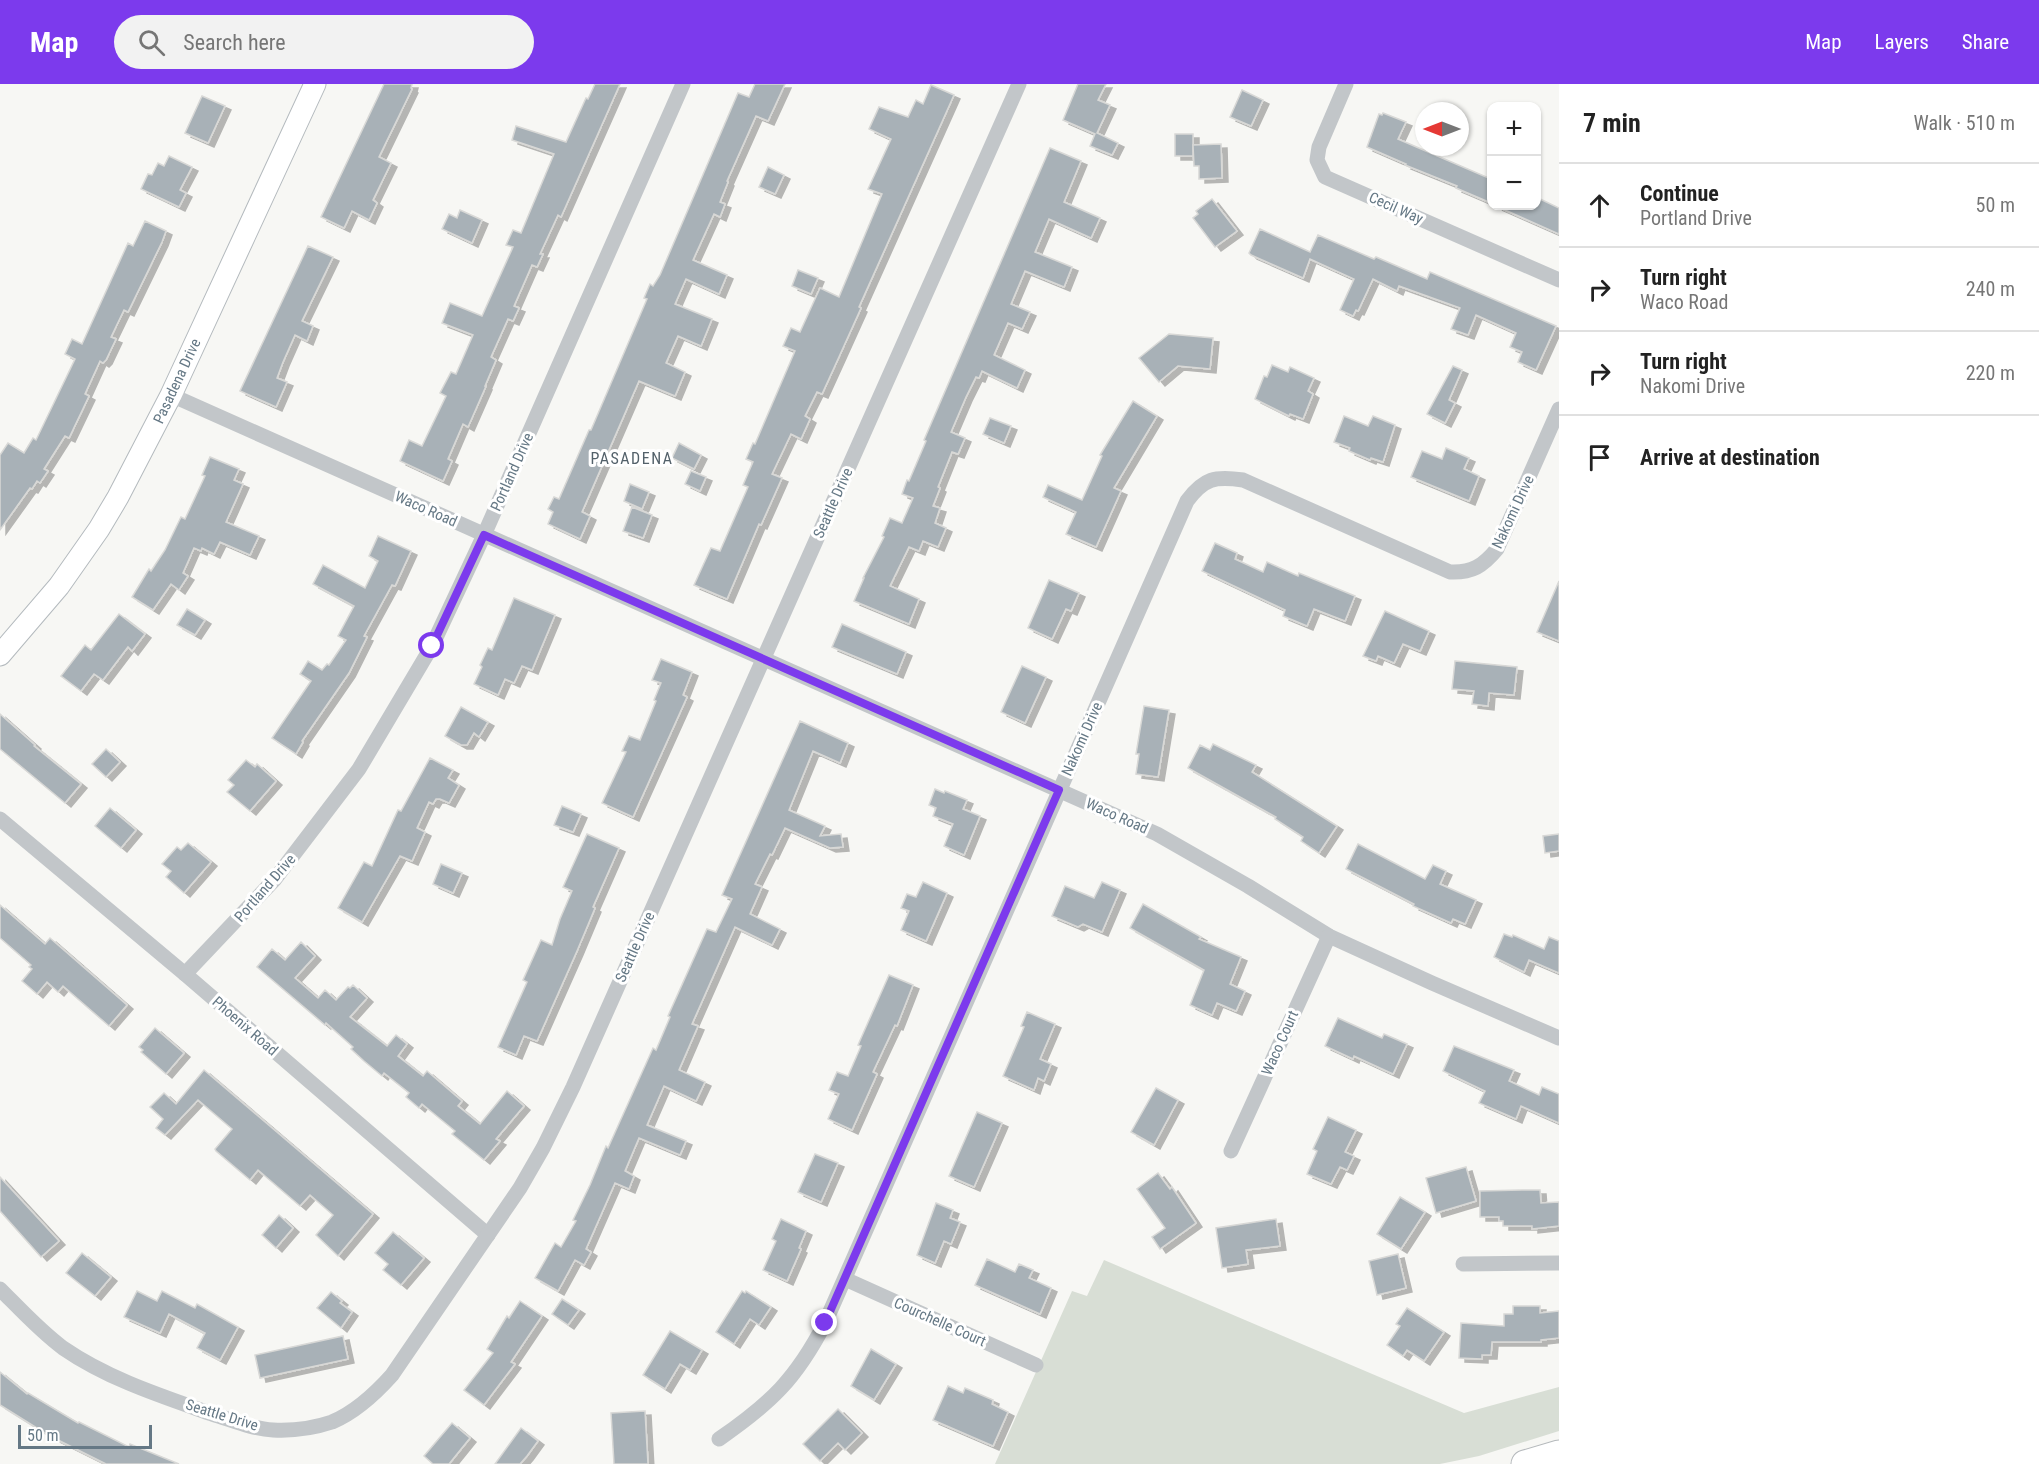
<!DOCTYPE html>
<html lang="en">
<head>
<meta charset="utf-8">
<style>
	:root { --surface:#fff; --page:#f2f2f2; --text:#222; --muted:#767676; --line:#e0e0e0; --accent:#7c3aed }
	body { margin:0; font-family:"Roboto Condensed",sans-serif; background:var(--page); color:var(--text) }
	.controls { position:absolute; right:18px; top:18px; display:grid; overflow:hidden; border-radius:12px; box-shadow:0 2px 4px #0004 }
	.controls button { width:54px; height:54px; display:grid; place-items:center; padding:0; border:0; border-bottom:2px solid var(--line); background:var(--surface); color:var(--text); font:30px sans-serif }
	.compass { position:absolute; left:1415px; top:18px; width:54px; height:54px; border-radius:50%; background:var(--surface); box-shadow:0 2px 4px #0004; rotate:270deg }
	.scale { position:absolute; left:18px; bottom:15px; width:134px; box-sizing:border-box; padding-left:6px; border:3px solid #657885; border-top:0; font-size:16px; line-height:21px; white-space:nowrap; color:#657885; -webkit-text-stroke:4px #fff; paint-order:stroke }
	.stop { position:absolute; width:18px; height:18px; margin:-14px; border:4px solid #7c3aed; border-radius:50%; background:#fff }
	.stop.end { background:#7c3aed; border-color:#fff; box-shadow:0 2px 6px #0008 }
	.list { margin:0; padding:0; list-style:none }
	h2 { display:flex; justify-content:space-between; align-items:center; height:78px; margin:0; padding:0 24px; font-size:26px }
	h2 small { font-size:20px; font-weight:400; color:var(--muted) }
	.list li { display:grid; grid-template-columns:39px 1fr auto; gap:18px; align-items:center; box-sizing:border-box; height:84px; padding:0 24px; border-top:2px solid var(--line) }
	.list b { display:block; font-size:22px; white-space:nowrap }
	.list p { margin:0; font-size:20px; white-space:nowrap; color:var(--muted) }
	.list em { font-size:20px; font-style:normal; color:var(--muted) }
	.icon { flex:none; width:33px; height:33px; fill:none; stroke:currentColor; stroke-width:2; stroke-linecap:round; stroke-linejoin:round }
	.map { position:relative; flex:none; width:1559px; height:1380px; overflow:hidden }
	header { display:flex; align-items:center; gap:36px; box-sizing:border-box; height:84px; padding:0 30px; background:var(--accent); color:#fff }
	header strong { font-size:28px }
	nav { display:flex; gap:33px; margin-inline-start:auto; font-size:21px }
	.search { width:420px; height:54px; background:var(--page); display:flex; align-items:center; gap:15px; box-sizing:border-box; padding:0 21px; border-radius:33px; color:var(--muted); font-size:22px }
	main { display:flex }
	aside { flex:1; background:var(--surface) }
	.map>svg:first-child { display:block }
	.green { fill:#d8ded5 }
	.building { fill:#a8b1b7; stroke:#d8d8d6; stroke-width:1.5; filter:url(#shadow) }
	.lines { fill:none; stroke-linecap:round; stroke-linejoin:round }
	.secondary-casing { stroke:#b4babe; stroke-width:23 }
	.highway-casing { stroke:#b5b9bc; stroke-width:29 }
	.street { stroke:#c2c6c9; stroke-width:15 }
	.secondary { stroke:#fff; stroke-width:21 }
	.highway { stroke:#fff; stroke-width:27 }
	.route { stroke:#7c3aed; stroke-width:8 }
	.labels { text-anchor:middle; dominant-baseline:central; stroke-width:6; stroke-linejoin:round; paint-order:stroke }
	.street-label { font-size:15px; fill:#657885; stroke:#fff }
	.neighbourhood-label { font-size:16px; letter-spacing:1.5px; fill:#53616a; stroke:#fff }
</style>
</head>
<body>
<header>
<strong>Map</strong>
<div class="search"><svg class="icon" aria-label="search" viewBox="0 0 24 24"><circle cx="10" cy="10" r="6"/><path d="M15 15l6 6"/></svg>Search here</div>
<nav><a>Map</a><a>Layers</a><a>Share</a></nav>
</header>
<main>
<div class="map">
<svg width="1559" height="1380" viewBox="0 0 1559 1380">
	<defs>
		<filter id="shadow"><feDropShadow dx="6" dy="4" stdDeviation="0" flood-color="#0004"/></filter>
	</defs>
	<rect width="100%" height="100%" fill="#f7f7f4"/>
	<!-- green -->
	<polygon class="green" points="1104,1176 1464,1329 1559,1303 1559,1347 1479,1372 1440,1380 995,1380 1072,1207 1087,1212"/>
	<!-- building -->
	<g class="building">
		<polygon points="384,0 412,0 411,4 412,5 379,73 391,79 373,116 377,119 369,136 352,127 344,144 321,133"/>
		<polygon points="595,0 620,0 561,133 558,131 540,170 543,170 537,183 532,181 514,222 519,224 513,237 508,235 491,273 496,276 485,302 486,302 468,343 463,340 448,375 452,377 443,397 400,377 409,356 422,362 446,312 440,309 451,288 456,290 473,251 442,239 450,219 482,232 513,163 506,161 513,146 521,149 554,70 512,56 516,42 566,58 586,14 588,15"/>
		<polygon points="755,0 785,0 768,37 756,32 727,97 728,98 720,118 725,120 720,133 714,130 693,176 727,191 719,210 686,195 675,220 712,235 701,262 678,252 666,279 685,288 675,312 639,297 582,428 590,432 580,455 548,440 553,428 548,425 554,413 559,415 589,346 591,346 647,215 644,214 650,200 653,202 660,191 738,9 749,13"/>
		<polygon points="1078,0 1106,0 1098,16 1110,21 1097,49 1118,59 1112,71 1090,62 1095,50 1063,36"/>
		<polygon points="931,1 954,11 859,223 861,224 838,275 822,310 817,308 805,332 810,335 801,355 791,350 772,390 782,394 761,441 759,440 727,515 694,501 711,464 720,467 748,403 743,401 753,378 746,375 753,359 755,360 795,267 783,262 791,244 800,248 820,204 839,213 882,110 868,105 891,55 869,45 879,23 908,33 916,16 923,20"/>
		<polygon points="1242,6 1263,16 1251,42 1230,33"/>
		<polygon points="202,12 225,22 208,59 185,49"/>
		<polygon points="1383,29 1406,38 1398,55 1491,95 1491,119 1456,104 1457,102 1405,81 1406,80 1367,63 1379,30 1382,31"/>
		<rect x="1175" y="50" width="18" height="22"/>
		<polygon points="1221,60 1222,94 1199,95 1199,82 1194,82 1193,61"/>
		<polygon points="1050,64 1081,77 1064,118 1100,134 1091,154 1049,135 1035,168 1072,183 1064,203 1025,187 1011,220 1030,228 1022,245 1008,239 994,271 1025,286 1017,304 982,287 979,294 976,293 966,313 951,348 965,354 958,370 952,368 938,403 940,404 933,422 940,424 935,439 946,444 938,463 923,457 919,467 909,463 890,502 919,515 909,540 854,517 864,494 863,494 884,453 882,452 890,434 902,439 913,414 902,410 907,396 909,397 926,357 924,356"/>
		<polygon points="169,72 192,83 180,106 186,109 179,123 141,105 148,90 152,91 158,79 164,82"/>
		<polygon points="768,83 784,91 775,110 759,103"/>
		<polygon points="1536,113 1559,124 1559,150 1496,122 1536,122"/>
		<polygon points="1212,115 1237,147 1215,163 1193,134 1198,130 1196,127"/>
		<polygon points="460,126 482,136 472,159 442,145 449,130 457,134"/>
		<polygon points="145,137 166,147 162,158 128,228 124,226 111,253 116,255 106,276 103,279 100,277 85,310 89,312 69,354 65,352 44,385 48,387 40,399 37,397 32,405 30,404 0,446 0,371 8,359 24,369 33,354 36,356 75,275 65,270 72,255 82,260 128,159 133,162"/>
		<polygon points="1260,145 1310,168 1318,151 1374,175 1376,173 1427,195 1430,188 1556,242 1536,286 1518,278 1522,268 1510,263 1516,249 1476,231 1468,251 1451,245 1460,224 1399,202 1397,207 1373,195 1358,227 1356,226 1353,232 1340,226 1354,195 1310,175 1303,194 1251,171 1249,169"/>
		<polygon points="308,162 333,173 302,237 313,242 307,257 295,251 283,278 277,294 287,298 276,323 240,307"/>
		<polygon points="798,186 818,194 811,210 792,202"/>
		<polygon points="1169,250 1213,254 1210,285 1178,282 1159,298 1139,274"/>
		<polygon points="1272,281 1288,288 1290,283 1314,294 1308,307 1313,310 1303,335 1290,330 1289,332 1255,315 1264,292 1267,293"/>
		<polygon points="1453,282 1462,286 1449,316 1455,319 1445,339 1427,330"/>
		<polygon points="1133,317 1157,332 1114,404 1121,407 1096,463 1066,450 1076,428 1043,413 1048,401 1082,416 1102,372 1100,371"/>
		<polygon points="1344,332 1368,342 1373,332 1395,341 1383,378 1371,374 1370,376 1349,367 1350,364 1334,358"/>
		<polygon points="990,334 1011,342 1004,359 983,350"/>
		<polygon points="679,359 701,371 694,385 672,374"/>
		<polygon points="1446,364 1469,374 1464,385 1479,392 1469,417 1411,393 1422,367 1442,375"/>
		<polygon points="210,373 239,385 234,396 243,400 226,438 259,452 250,471 220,458 214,470 202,464 201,467 194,464 183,489 188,492 179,506 171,500 153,526 132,513 149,485 151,487 165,466 181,433 185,435 205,392 202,391"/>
		<polygon points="691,387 706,393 700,407 685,400"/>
		<polygon points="630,400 649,408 642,425 624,417"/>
		<polygon points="632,423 652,431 643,454 623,447"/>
		<polygon points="378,452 411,467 395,502 392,501 364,552 367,553 349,589 302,657 303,658 296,670 272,654 311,597 300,590 308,577 322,586 327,580 329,581 346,556 338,552 354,522 313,500 323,481 365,504 378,477 369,472"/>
		<polygon points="1215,459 1237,469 1235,475 1263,488 1267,478 1298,492 1299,489 1355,512 1345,537 1314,525 1307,542 1283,532 1285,526 1202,487"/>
		<polygon points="1049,496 1079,509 1071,527 1066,525 1052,555 1028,544"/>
		<polygon points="1559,497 1559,557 1537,548"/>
		<polygon points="514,514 555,531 532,586 522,582 514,599 505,595 498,611 474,600 482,583 480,581 488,564 492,566"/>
		<polygon points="187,525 205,536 195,551 177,541"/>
		<polygon points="1385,527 1429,547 1420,567 1403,560 1394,579 1378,572 1376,577 1363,572"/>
		<polygon points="119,530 145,550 132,567 128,563 103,596 94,590 81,607 61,592 85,561 91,566"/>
		<polygon points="842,540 906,568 897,590 832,563"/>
		<polygon points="661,575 692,588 683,611 687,613 633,733 602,719 626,668 622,667 629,652 640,656 656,617 654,616 661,599 652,596"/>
		<polygon points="1455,577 1517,583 1514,611 1489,609 1488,622 1472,620 1474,607 1452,605"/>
		<polygon points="1022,582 1046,593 1025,639 1001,628"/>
		<polygon points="1144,622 1169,626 1158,693 1136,690 1139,670 1136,670"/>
		<polygon points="461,623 488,638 479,653 474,649 467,661 461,661 445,652"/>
		<polygon points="0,630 35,661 34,662 81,700 65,719 0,665"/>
		<polygon points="800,637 848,659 840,679 813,667 789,726 825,742 820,752 841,750 843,763 830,764 785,744 772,771 770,770 755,800 762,803 750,830 780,845 772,861 735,843 692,940 698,942 679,986 705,998 696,1017 664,1002 647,1041 686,1057 680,1071 639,1054 625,1087 634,1092 629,1105 615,1099 586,1165 591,1168 584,1181 575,1176 558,1207 535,1194 555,1159 561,1163 576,1137 573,1136 590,1101 606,1062 608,1064 653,964 656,966 670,933 668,932 707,845 716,848 732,815 722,811"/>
		<polygon points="1213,660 1256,681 1252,688 1337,742 1319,769 1301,757 1303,753 1275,735 1276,733 1188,684 1200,661 1210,666"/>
		<polygon points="106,665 120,678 106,693 92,680"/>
		<polygon points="430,674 453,686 448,694 459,701 449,719 440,715 436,715 433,720 429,718 417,744 425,748 412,777 400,772 362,838 338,824 364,778 372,782 398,726 401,727"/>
		<polygon points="246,676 255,683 257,680 276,697 250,727 227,708 234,701 228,696"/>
		<polygon points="935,705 944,709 945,707 967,716 963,725 980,732 964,771 944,762 953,740 933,732 936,724 929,721"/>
		<polygon points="562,722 581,730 573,748 554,741"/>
		<polygon points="110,724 136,746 121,764 95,742"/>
		<polygon points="587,750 619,764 593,823 595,824 577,867 537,957 524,952 516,971 498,963 527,898 523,896 541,856 552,861 560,835 572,807 563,803"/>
		<polygon points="1559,750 1559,767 1545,769 1543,752"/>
		<polygon points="188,759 211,778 184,809 166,793 171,787 162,780 177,763 181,766"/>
		<polygon points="1358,760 1425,795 1433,781 1446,787 1440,800 1476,816 1465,840 1453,835 1451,839 1413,822 1414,820 1346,785"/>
		<polygon points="441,780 462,789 453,809 433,800"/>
		<polygon points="923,798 947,809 926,857 901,846 909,827 901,824 907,810 916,813"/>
		<polygon points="1102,798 1120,806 1102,848 1083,840 1078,843 1052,832 1065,802 1094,814"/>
		<polygon points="1143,820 1201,853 1199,855 1241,873 1230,900 1245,907 1236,927 1217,919 1212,931 1190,921 1204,886 1130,844"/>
		<polygon points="0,821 45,860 50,854 127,921 109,942 63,902 58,908 47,898 37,910 22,897 32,885 29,883 31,881 0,854"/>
		<polygon points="1504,850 1512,853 1513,851 1544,865 1549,853 1559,857 1559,889 1529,876 1524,888 1494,873"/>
		<polygon points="301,858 315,872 295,894 318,914 325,906 336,916 348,903 350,904 353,901 367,914 350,933 387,962 396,951 407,960 398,972 423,992 427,987 462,1017 458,1022 480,1040 507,1007 524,1022 496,1055 500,1057 484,1076 452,1050 455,1047 422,1020 419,1024 406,1013 409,1009 384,989 382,992 364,977 351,965 353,963 326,939 325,941 257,883 272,865 285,876"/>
		<polygon points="889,891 913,901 897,942 895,941 873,988 877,990 852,1046 828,1035 839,1010 829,1006 837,988 848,992 861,962 858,961"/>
		<polygon points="1027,928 1055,940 1040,975 1051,980 1044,997 1038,994 1034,1006 1003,992 1024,943 1021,942"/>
		<polygon points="1338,934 1382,954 1384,950 1407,960 1393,990 1354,972 1353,975 1325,962"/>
		<polygon points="155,944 184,969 166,990 141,968 143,966 139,963"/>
		<polygon points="1454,962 1514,986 1509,997 1539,1011 1542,1003 1559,1010 1559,1039 1521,1022 1516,1035 1479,1019 1485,1007 1443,987"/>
		<polygon points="204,986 373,1130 338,1172 316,1151 333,1131 310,1111 300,1122 258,1086 250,1096 216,1067 215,1065 232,1045 198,1016 165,1051 156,1044 163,1035 150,1023 164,1009 176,1020"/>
		<polygon points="1156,1004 1178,1016 1154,1061 1131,1048"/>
		<polygon points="977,1028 1002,1039 974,1103 949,1092"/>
		<polygon points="1328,1033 1356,1046 1345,1068 1354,1072 1347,1086 1340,1083 1331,1100 1307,1090 1317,1067 1313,1065"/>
		<polygon points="815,1070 838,1079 821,1118 798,1108"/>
		<polygon points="1466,1083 1476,1117 1436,1129 1426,1094"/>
		<polygon points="1158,1089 1170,1105 1172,1103 1196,1139 1160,1165 1152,1153 1165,1144 1137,1105"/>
		<polygon points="0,1093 59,1157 41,1173 0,1127"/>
		<polygon points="1522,1106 1540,1106 1541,1119 1559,1118 1559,1142 1532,1145 1532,1142 1503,1142 1503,1137 1499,1137 1499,1133 1480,1133 1480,1107"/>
		<polygon points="1400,1113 1425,1128 1401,1165 1377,1150"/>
		<polygon points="936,1119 953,1126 950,1134 960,1138 951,1160 944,1157 935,1179 917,1171"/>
		<polygon points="279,1131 293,1144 276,1164 262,1151"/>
		<polygon points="781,1135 806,1147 799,1164 801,1165 787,1197 763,1186 776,1157 772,1155"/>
		<polygon points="1276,1135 1280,1162 1246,1166 1248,1180 1222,1184 1216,1144"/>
		<polygon points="393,1148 424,1174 401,1201 383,1186 388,1180 375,1169"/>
		<polygon points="82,1169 111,1193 95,1212 66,1189"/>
		<polygon points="1398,1170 1406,1204 1377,1211 1369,1177"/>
		<polygon points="987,1175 1015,1188 1019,1180 1033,1186 1029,1194 1051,1204 1040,1230 975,1201"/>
		<polygon points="137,1207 157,1217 162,1207 195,1224 197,1220 238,1243 220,1276 197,1264 205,1249 169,1230 160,1249 124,1233"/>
		<polygon points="742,1207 745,1209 746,1207 771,1223 759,1241 750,1235 734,1260 716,1248"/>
		<polygon points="331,1208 342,1217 340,1219 352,1228 341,1244 317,1224"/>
		<polygon points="562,1215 579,1226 568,1241 552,1230"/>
		<polygon points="520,1217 542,1232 511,1278 515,1280 484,1321 464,1306 493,1269 487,1265 507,1232 509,1234"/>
		<polygon points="1513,1222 1540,1222 1540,1229 1559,1227 1559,1254 1541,1256 1541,1258 1492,1258 1491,1271 1482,1271 1482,1275 1459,1274 1461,1239 1504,1242 1504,1230 1513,1230"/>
		<polygon points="1407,1224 1444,1248 1424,1277 1407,1266 1403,1272 1387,1261 1400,1242 1396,1240"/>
		<polygon points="670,1247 702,1266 690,1286 680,1280 665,1305 643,1291"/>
		<polygon points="343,1252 348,1275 260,1294 255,1271"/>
		<polygon points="871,1265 896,1280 874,1316 851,1302"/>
		<polygon points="0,1288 27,1310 28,1309 78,1339 79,1338 129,1363 130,1360 179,1380 106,1380 48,1351 0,1321"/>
		<polygon points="948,1302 963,1309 965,1304 993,1316 992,1320 1008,1328 993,1362 933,1336"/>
		<polygon points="838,1325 862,1349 845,1366 838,1359 820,1377 803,1360"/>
		<polygon points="645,1327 648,1380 614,1380 611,1329"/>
		<polygon points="452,1339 470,1354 449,1380 433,1380 424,1372"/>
		<polygon points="521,1344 538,1357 527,1372 520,1380 495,1380"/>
	</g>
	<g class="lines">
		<defs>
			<polyline id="secondary" points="0,571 59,502 99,445 118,413 171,311 315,0"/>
			<polyline id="highway" points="1525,1380 1559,1370"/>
		</defs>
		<!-- secondary casing -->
		<use href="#secondary" class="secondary-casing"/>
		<!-- highway casing -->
		<use href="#highway" class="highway-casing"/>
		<!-- street -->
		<g class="street">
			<polyline points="1346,0 1319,63 1317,76 1325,93 1559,196"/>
			<polyline points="171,311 1157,750 1248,802 1329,852 1432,899 1559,954"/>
			<polyline points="0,735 185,890 488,1151"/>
			<polyline points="185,890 275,795 359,685 432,562 484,451 683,0"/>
			<polyline points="1231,1067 1329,852"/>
			<polyline points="1463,1180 1559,1179"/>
			<polyline points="845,1195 1036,1281"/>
			<path d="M0,1205C20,1225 40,1247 63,1264C108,1295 161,1312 212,1330C232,1336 252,1345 273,1346C292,1347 314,1344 332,1338C356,1328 375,1310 392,1291L520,1104L543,1064L573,1003L1019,0"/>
			<path d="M719,1355C771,1319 796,1295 825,1239L1187,417C1204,394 1215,392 1243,396L1450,488C1472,489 1483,482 1497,465L1559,325"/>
		</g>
		<!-- secondary -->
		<use href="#secondary" class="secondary"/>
		<!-- highway -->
		<use href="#highway" class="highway"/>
	</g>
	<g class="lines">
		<!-- route -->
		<polyline class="route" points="432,562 484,451 1059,706 825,1239"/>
	</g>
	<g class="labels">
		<!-- street labels -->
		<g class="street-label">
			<text transform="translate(1396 124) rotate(24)">Cecil Way</text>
			<text transform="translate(177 297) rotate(-65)">Pasadena Drive</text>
			<text transform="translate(512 388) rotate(-66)">Portland Drive</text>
			<text transform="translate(833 419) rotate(-66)">Seattle Drive</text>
			<text transform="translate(426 425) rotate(24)">Waco Road</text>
			<text transform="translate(1513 428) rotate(-65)">Nakomi Drive</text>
			<text transform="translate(1082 655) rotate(-66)">Nakomi Drive</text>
			<text transform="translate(1117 732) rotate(24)">Waco Road</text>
			<text transform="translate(265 804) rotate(-49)">Portland Drive</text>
			<text transform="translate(635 863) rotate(-66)">Seattle Drive</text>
			<text transform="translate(245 942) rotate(41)">Phoenix Road</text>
			<text transform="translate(1280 959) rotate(-66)">Waco Court</text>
			<text transform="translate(940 1238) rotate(24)">Courchelle Court</text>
			<text transform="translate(222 1331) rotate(17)">Seattle Drive</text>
		</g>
		<!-- neighbourhood labels -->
		<g class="neighbourhood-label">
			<text x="632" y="374">PASADENA</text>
		</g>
	</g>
</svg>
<div class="controls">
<button>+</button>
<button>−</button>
</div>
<svg class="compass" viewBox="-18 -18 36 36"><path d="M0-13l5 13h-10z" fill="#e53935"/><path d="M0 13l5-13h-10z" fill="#767676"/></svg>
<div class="scale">50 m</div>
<div class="stop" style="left:432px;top:562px"></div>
<div class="stop end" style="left:825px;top:1239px"></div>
</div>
<aside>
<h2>7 min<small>Walk · 510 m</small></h2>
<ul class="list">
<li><svg class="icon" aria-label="ahead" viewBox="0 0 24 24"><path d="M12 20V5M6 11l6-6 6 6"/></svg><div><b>Continue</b><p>Portland Drive</p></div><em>50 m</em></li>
<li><svg class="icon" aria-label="right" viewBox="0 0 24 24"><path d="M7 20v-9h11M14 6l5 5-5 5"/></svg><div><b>Turn right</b><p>Waco Road</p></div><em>240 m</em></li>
<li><svg class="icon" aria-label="right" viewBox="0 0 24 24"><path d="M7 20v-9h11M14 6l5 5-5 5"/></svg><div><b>Turn right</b><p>Nakomi Drive</p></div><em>220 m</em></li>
<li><svg class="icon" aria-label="arrive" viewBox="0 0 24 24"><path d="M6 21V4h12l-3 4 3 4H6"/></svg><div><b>Arrive at destination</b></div></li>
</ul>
</aside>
</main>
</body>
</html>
